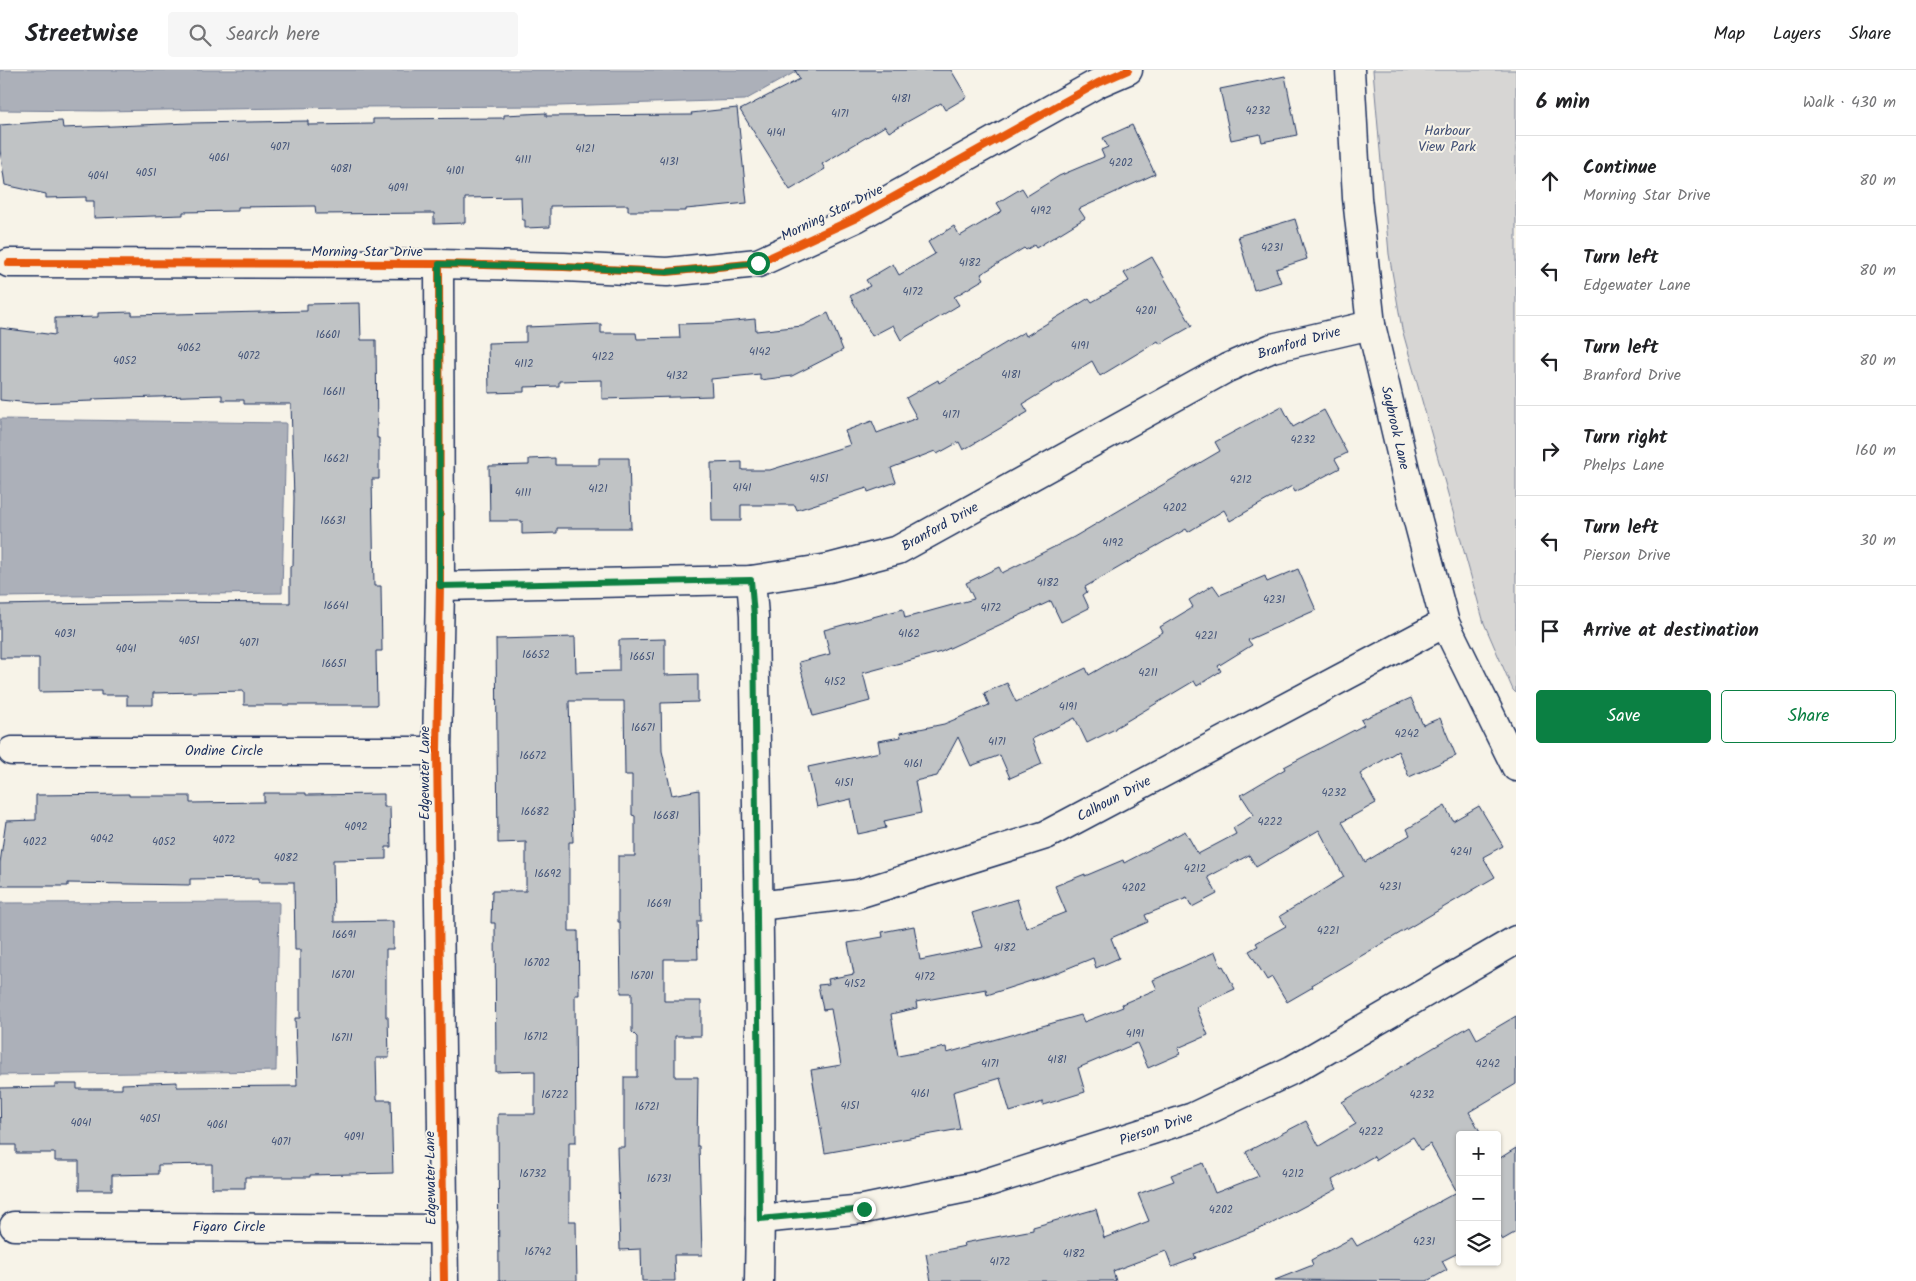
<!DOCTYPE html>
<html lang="en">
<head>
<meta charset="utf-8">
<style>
	:root { --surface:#fff; --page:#f6f6f6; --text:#202124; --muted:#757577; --line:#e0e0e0; --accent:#0b8043 }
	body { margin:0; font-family:Kalam,sans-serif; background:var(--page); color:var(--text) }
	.controls { position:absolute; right:15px; bottom:15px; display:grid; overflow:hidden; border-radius:5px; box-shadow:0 1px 4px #0004 }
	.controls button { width:45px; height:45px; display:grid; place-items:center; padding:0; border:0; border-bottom:1px solid var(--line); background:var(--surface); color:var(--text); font:25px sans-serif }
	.stop { position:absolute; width:15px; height:15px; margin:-11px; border:4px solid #0b8043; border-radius:50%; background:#fff }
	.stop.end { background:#0b8043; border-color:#fff; box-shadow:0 1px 5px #0008 }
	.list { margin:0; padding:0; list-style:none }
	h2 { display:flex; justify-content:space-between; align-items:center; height:65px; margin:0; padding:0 20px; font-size:21px }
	h2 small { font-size:16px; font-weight:400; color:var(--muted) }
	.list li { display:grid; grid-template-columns:32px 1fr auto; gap:15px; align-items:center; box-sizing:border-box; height:90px; padding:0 20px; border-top:1px solid var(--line) }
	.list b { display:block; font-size:19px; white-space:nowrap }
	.list p { margin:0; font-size:16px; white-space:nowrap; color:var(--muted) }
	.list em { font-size:16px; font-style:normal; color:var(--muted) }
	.actions { display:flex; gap:10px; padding:15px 20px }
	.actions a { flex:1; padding:11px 0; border:1px solid var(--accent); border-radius:5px; text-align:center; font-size:18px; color:var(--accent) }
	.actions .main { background:var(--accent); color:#fff }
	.icon { flex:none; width:28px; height:28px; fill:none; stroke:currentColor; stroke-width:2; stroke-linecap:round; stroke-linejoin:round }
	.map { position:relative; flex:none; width:1516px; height:1211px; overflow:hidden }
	header { display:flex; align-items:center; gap:30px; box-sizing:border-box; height:70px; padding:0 25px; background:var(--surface); border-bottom:1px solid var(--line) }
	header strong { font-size:24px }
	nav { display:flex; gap:28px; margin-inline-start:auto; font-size:18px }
	.search { width:350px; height:45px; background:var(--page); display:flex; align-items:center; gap:12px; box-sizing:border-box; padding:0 18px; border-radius:5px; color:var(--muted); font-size:19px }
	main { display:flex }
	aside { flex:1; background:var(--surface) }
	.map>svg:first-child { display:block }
	.green { fill:#d7d6d4; stroke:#798299 }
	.water { fill:#acb0b9; stroke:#727c95 }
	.building { fill:#c0c3c5; stroke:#1b2f5e }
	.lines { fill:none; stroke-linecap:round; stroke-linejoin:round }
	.minor-casing { stroke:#1b2f5e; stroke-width:31 }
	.tertiary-casing { stroke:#1b2f5e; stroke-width:31 }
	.minor { stroke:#f7f3e8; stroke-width:28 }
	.tertiary { stroke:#f7f3e8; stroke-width:28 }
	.cycleway-casing { stroke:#f7f3e8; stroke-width:11 }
	.cycleway { stroke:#e8590c; stroke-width:8 }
	.route { stroke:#0b8043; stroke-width:6 }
	.labels { text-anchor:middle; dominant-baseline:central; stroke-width:4; stroke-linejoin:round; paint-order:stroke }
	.number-label { font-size:11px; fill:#445478 }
	.park-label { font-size:14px; fill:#415076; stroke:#f7f3e8 }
	.street-label { font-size:14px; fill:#1b2f5e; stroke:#f7f3e8 }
</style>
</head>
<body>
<header>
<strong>Streetwise</strong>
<div class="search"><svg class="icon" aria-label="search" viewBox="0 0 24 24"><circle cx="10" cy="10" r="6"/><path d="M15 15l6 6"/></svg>Search here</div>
<nav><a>Map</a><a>Layers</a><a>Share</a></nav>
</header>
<main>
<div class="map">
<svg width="1516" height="1211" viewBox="0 0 1516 1211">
	<rect width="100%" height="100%" fill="#f7f3e8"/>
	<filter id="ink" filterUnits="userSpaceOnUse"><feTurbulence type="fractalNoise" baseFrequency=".02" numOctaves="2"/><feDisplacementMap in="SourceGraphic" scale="10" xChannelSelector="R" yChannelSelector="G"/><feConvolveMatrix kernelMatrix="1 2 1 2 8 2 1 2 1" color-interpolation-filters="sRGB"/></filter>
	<g filter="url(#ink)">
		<!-- green -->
		<polygon class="green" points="1373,0 1516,0 1516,623 1513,620 1484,553 1402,259 1389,184"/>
		<!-- water -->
		<g class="water">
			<polygon points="0,0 799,0 745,30 558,36 352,37 101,41 0,40"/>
			<polygon points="0,349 286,353 282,523 0,527"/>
			<polygon points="279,832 276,1001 0,1005 0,833"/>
		</g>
		<!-- building -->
		<g class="building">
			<polygon points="795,0 951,0 967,27 945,40 941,33 889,62 885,56 822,94 825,99 790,120 740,40 800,9"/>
			<polygon points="1285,6 1297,65 1262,72 1260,64 1231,70 1220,19"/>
			<polygon points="737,38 747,133 686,139 686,141 628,141 628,135 550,136 550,157 525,158 525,150 522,150 521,127 465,128 465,153 434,154 434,143 316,144 315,136 238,137 238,141 183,142 183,145 94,148 94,131 86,131 86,127 46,128 46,124 5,115 0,80 0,55 42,52 62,51 63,58 190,53 308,51 308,55 373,54 373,49 504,48 504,45 546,43 546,46 692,45 691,43"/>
			<polygon points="1132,55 1155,104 1079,139 1085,148 1036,178 1034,175 1026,180 1024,178 981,204 984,209 954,227 959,235 901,270 893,255 872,266 850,226 870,216 866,210 893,194 899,205 935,184 928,172 954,156 960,166 1002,141 997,133 1022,118 1027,126 1059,106 1104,87 1101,80 1108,77 1103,68"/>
			<polygon points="1295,149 1307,189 1276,199 1281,212 1254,220 1238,166"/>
			<polygon points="1152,187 1192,256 1160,274 1158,271 1100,306 1092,291 1023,334 1028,342 963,380 959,372 937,384 935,381 891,398 896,412 868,422 867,418 797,440 795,435 741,435 741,451 712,451 711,393 742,392 742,400 770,400 850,375 845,361 872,351 877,363 917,348 906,328 938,310 939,313 1024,262 1026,266 1089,228 1092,232 1129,211 1124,203"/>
			<polygon points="360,233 361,270 376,270 377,368 379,368 379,409 372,409 374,516 381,516 382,581 376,581 377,635 244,635 244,621 153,623 153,635 127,635 127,625 101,625 101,621 39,622 39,588 0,588 0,535 151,532 290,533 290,496 293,496 294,428 291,334 244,334 244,330 222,330 222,325 93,329 93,331 31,333 0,330 0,258 55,265 55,248 98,247 98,243 132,242 132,245 307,241 307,234"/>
			<polygon points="828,243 843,280 792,306 760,310 760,304 711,309 712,326 602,329 602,310 559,311 559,316 524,317 524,322 489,323 488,273 526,272 526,257 601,254 601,263 636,263 637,269 680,268 679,254 715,253 755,249 756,261 802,256"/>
			<polygon points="1282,336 1293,357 1324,340 1347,383 1335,389 1340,398 1295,422 1292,416 1230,451 1224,440 1188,462 1186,459 1085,517 1087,522 1083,525 1089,538 1061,552 1051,531 941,582 863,603 870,631 813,646 799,592 830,584 824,560 903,539 905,548 974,529 966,513 999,497 1002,503 1074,467 1220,381 1215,372"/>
			<polygon points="555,388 555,395 599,395 599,388 629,388 631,458 557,458 557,463 522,464 522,451 490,451 489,396 529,395 529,389"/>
			<polygon points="1298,499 1316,540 1248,570 1252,575 1218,596 1221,601 1197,616 1194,611 1115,658 1115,659 1087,673 1075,648 1032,669 1042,694 1010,708 1000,685 971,696 958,667 937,706 915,711 921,743 884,751 886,758 858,764 851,729 817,737 808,697 880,682 878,671 901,667 900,663 944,654 989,635 984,623 1007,613 1016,632 1086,598 1089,605 1163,562 1160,557 1193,537 1189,530 1213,515 1220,525 1265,506 1267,512"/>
			<polygon points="575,567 576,602 619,601 619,570 665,569 665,605 698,604 698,632 661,633 662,681 672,725 699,720 701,851 697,851 698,889 664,889 664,931 701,931 701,966 675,966 675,1007 698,1007 697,1076 699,1076 702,1185 674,1185 675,1211 642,1211 641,1179 620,1180 617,1077 624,1077 624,1007 637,1007 637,967 632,962 632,923 621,923 620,852 618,852 618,786 635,786 635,746 632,745 632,705 625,705 624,631 569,631 573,772 569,772 569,861 578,861 579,925 575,925 576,1072 569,1072 569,1151 576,1151 577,1211 499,1211 498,1044 535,1044 535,1001 496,1002 495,853 491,853 492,821 526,821 526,772 498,773 496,569"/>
			<polygon points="1411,628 1423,655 1440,648 1456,686 1409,707 1398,681 1360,704 1376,733 1342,752 1365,792 1410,765 1407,759 1445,736 1453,751 1479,736 1503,776 1483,787 1495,807 1312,915 1313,917 1287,932 1272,907 1267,910 1249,881 1258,876 1256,873 1286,856 1280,846 1344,807 1319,760 1256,797 1249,785 1208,807 1217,824 1192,837 1187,828 1145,845 1148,852 1111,868 1119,888 1096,898 1093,888 1056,903 987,925 986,919 916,932 917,938 891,944 898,986 946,977 947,983 1081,945 1084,952 1123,937 1122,934 1157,919 1153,910 1215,882 1221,897 1223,896 1235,919 1196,937 1208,965 1178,978 1180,984 1148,998 1137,973 1078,998 1085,1022 1043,1035 1043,1032 1010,1042 1000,1008 953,1022 960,1059 825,1083 811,1000 841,995 831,939 823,940 818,915 829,914 828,909 854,904 848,873 883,867 882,862 914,856 920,890 983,877 972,843 1017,829 1026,858 1066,842 1055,816 1085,804 1085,806 1123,790 1124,793 1185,761 1198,784 1236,764 1233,758 1254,745 1241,725 1285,699 1284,697 1364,655 1361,650"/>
			<polygon points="264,723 306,723 306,725 384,724 384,737 390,737 391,777 386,777 386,789 333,790 334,852 393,851 393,879 386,879 386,947 388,947 389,988 376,988 377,1030 391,1030 393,1103 310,1105 310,1107 245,1107 245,1118 212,1118 212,1094 158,1095 158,1104 112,1105 112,1120 79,1120 79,1091 55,1091 55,1083 16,1083 16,1075 1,1075 0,1018 55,1017 55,1014 77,1014 77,1019 122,1019 122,1014 177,1012 177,1017 297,1016 295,948 300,948 300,880 295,880 294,812 259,812 259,808 190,809 190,815 68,813 68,816 0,816 0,793 6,751 36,750 36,725 129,724 129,726 190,726 190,733 264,732"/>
			<polygon points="1516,946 1516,1014 1469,1042 1482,1065 1460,1065 1460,1182 1442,1191 1447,1200 1427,1211 1275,1210 1313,1195 1311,1190 1352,1168 1357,1176 1457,1122 1430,1074 1421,1080 1413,1067 1376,1090 1374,1086 1332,1110 1337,1119 1269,1155 1194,1184 1196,1188 1172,1197 1166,1181 1113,1201 1116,1211 931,1211 926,1184 965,1176 964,1173 1033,1160 1033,1157 1096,1139 1104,1168 1149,1151 1138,1124 1174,1111 1171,1105 1203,1093 1215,1123 1259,1106 1246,1082 1306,1051 1319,1076 1356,1054 1342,1032 1470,956 1477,969"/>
			<polygon points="1516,1078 1516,1162 1502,1170 1497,1163 1497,1090"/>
		</g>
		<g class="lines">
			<defs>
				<g id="minor">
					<polyline points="9,193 439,194 564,197 667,202 758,193 856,148 1098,13 1128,0"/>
					<polyline points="439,194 440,516 437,681 444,1211"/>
					<path d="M751,510L754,546C757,767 763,989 759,1211"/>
					<polyline points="440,516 751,510 829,498 898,480 1227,298 1272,278 1371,255"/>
					<polyline points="12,681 437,681"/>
					<polyline points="758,836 858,824 1046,765 1445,553"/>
					<polyline points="760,1149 864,1139 976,1116 1193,1047 1292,1000 1516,870"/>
					<polyline points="14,1156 444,1159"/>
				</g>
				<polyline id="tertiary" points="1350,0 1357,128 1371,255 1409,417 1445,553 1516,697"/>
			</defs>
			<!-- minor casing -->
			<use href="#minor" class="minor-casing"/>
			<!-- tertiary casing -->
			<use href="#tertiary" class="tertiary-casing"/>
			<!-- minor -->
			<use href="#minor" class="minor"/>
			<!-- tertiary -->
			<use href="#tertiary" class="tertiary"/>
			<defs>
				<g id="cycleway">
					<polyline points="9,193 439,194 564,197 667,202 758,193 856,148 1098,13 1128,0"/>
					<polyline points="439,194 440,516 437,681 444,1211"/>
				</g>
			</defs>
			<!-- cycleway casing -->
			<use href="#cycleway" class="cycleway-casing"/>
			<!-- cycleway -->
			<use href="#cycleway" class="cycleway"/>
		</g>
	</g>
	<g class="lines" filter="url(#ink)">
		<!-- route -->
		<polyline class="route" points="758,193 667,202 564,197 439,194 440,516 751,510 754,546 760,1149 864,1139"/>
	</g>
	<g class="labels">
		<!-- number labels -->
		<g class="number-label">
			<text x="901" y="29">4181</text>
			<text x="1258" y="41">4232</text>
			<text x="840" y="44">4171</text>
			<text x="776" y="63">4141</text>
			<text x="280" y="77">4071</text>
			<text x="585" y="79">4121</text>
			<text x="219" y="88">4061</text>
			<text x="523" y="90">4111</text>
			<text x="669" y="92">4131</text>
			<text x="1121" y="93">4202</text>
			<text x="341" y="99">4081</text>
			<text x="455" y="101">4101</text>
			<text x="146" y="103">4051</text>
			<text x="98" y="106">4041</text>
			<text x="398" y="118">4091</text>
			<text x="1041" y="141">4192</text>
			<text x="1272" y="178">4231</text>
			<text x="970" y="193">4182</text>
			<text x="913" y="222">4172</text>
			<text x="1146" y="241">4201</text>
			<text x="328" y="265">16601</text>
			<text x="1080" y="276">4191</text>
			<text x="189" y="278">4062</text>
			<text x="760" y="282">4142</text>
			<text x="249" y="286">4072</text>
			<text x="603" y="287">4122</text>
			<text x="125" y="291">4052</text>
			<text x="524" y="294">4112</text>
			<text x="1011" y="305">4181</text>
			<text x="677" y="306">4132</text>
			<text x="334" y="322">16611</text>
			<text x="951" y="345">4171</text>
			<text x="1303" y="370">4232</text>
			<text x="336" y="389">16621</text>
			<text x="819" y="409">4151</text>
			<text x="1241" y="410">4212</text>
			<text x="742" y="418">4141</text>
			<text x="598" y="419">4121</text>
			<text x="523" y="423">4111</text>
			<text x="1175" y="438">4202</text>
			<text x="333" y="451">16631</text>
			<text x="1113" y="473">4192</text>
			<text x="1048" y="513">4182</text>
			<text x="1274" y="530">4231</text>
			<text x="336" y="536">16641</text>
			<text x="991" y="538">4172</text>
			<text x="65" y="564">4031</text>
			<text x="909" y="564">4162</text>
			<text x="1206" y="566">4221</text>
			<text x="189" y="571">4051</text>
			<text x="249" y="573">4071</text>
			<text x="126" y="579">4041</text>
			<text x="536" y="585">16652</text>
			<text x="642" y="587">16651</text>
			<text x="334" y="594">16651</text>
			<text x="1148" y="603">4211</text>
			<text x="835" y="612">4152</text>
			<text x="1068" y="637">4191</text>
			<text x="643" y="658">16671</text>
			<text x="1407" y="664">4242</text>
			<text x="997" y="672">4171</text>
			<text x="533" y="686">16672</text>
			<text x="913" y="694">4161</text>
			<text x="844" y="713">4151</text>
			<text x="1334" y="723">4232</text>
			<text x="535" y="742">16682</text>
			<text x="666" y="746">16681</text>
			<text x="1270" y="752">4222</text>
			<text x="356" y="757">4092</text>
			<text x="102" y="769">4042</text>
			<text x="224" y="770">4072</text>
			<text x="35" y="772">4022</text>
			<text x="164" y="772">4052</text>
			<text x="1461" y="782">4241</text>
			<text x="286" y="788">4082</text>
			<text x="1195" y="799">4212</text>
			<text x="548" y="804">16692</text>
			<text x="1390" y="817">4231</text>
			<text x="1134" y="818">4202</text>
			<text x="659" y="834">16691</text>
			<text x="1328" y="861">4221</text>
			<text x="344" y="865">16691</text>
			<text x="1005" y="878">4182</text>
			<text x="537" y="893">16702</text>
			<text x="343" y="905">16701</text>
			<text x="642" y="906">16701</text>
			<text x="925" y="907">4172</text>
			<text x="855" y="914">4152</text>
			<text x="1135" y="964">4191</text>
			<text x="536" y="967">16712</text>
			<text x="342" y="968">16711</text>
			<text x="1057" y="990">4181</text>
			<text x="990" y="994">4171</text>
			<text x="1488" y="994">4242</text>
			<text x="920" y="1024">4161</text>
			<text x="555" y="1025">16722</text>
			<text x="1422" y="1025">4232</text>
			<text x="850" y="1036">4151</text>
			<text x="647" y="1037">16721</text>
			<text x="150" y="1049">4051</text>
			<text x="81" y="1053">4041</text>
			<text x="217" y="1055">4061</text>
			<text x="1371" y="1062">4222</text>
			<text x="354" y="1067">4091</text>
			<text x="281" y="1072">4071</text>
			<text x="533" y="1104">16732</text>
			<text x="1293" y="1104">4212</text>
			<text x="659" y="1109">16731</text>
			<text x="1221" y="1140">4202</text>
			<text x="1424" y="1172">4231</text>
			<text x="538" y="1182">16742</text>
			<text x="1074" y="1184">4182</text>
			<text x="1000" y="1192">4172</text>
		</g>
		<!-- park labels -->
		<g class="park-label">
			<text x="1447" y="61">Harbour<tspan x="1447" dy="16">View Park</tspan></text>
		</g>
		<!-- street labels -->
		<g class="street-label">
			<text transform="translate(832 143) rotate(-26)">Morning Star Drive</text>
			<text x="367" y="182">Morning Star Drive</text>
			<text transform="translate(1299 273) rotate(-16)">Branford Drive</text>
			<text transform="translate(1395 358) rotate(77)">Saybrook Lane</text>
			<text transform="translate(940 457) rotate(-29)">Branford Drive</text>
			<text x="224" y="681">Ondine Circle</text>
			<text transform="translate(425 703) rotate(-90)">Edgewater Lane</text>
			<text transform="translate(1114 729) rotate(-28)">Calhoun Drive</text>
			<text transform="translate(1156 1059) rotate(-19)">Pierson Drive</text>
			<text transform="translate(431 1108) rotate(-91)">Edgewater Lane</text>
			<text x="229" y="1157">Figaro Circle</text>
		</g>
	</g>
</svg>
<div class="controls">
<button>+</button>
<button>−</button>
<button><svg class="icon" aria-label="layers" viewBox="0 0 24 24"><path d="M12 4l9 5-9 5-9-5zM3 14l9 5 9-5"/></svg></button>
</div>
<div class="stop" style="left:758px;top:193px"></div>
<div class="stop end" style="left:864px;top:1139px"></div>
</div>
<aside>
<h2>6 min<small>Walk · 430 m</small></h2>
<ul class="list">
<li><svg class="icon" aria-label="ahead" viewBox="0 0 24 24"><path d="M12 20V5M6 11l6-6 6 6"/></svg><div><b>Continue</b><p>Morning Star Drive</p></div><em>80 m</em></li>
<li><svg class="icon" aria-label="left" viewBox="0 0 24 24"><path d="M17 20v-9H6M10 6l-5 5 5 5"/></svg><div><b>Turn left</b><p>Edgewater Lane</p></div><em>80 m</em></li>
<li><svg class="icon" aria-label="left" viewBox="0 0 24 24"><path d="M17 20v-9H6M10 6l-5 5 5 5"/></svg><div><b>Turn left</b><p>Branford Drive</p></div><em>80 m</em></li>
<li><svg class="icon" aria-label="right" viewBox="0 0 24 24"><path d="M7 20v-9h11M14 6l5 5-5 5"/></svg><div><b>Turn right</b><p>Phelps Lane</p></div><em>160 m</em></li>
<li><svg class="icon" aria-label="left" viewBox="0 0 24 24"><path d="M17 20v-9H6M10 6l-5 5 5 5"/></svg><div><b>Turn left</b><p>Pierson Drive</p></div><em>30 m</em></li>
<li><svg class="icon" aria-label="arrive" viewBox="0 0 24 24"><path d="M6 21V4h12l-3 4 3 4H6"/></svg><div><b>Arrive at destination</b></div></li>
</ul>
<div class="actions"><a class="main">Save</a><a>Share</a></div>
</aside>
</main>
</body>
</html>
